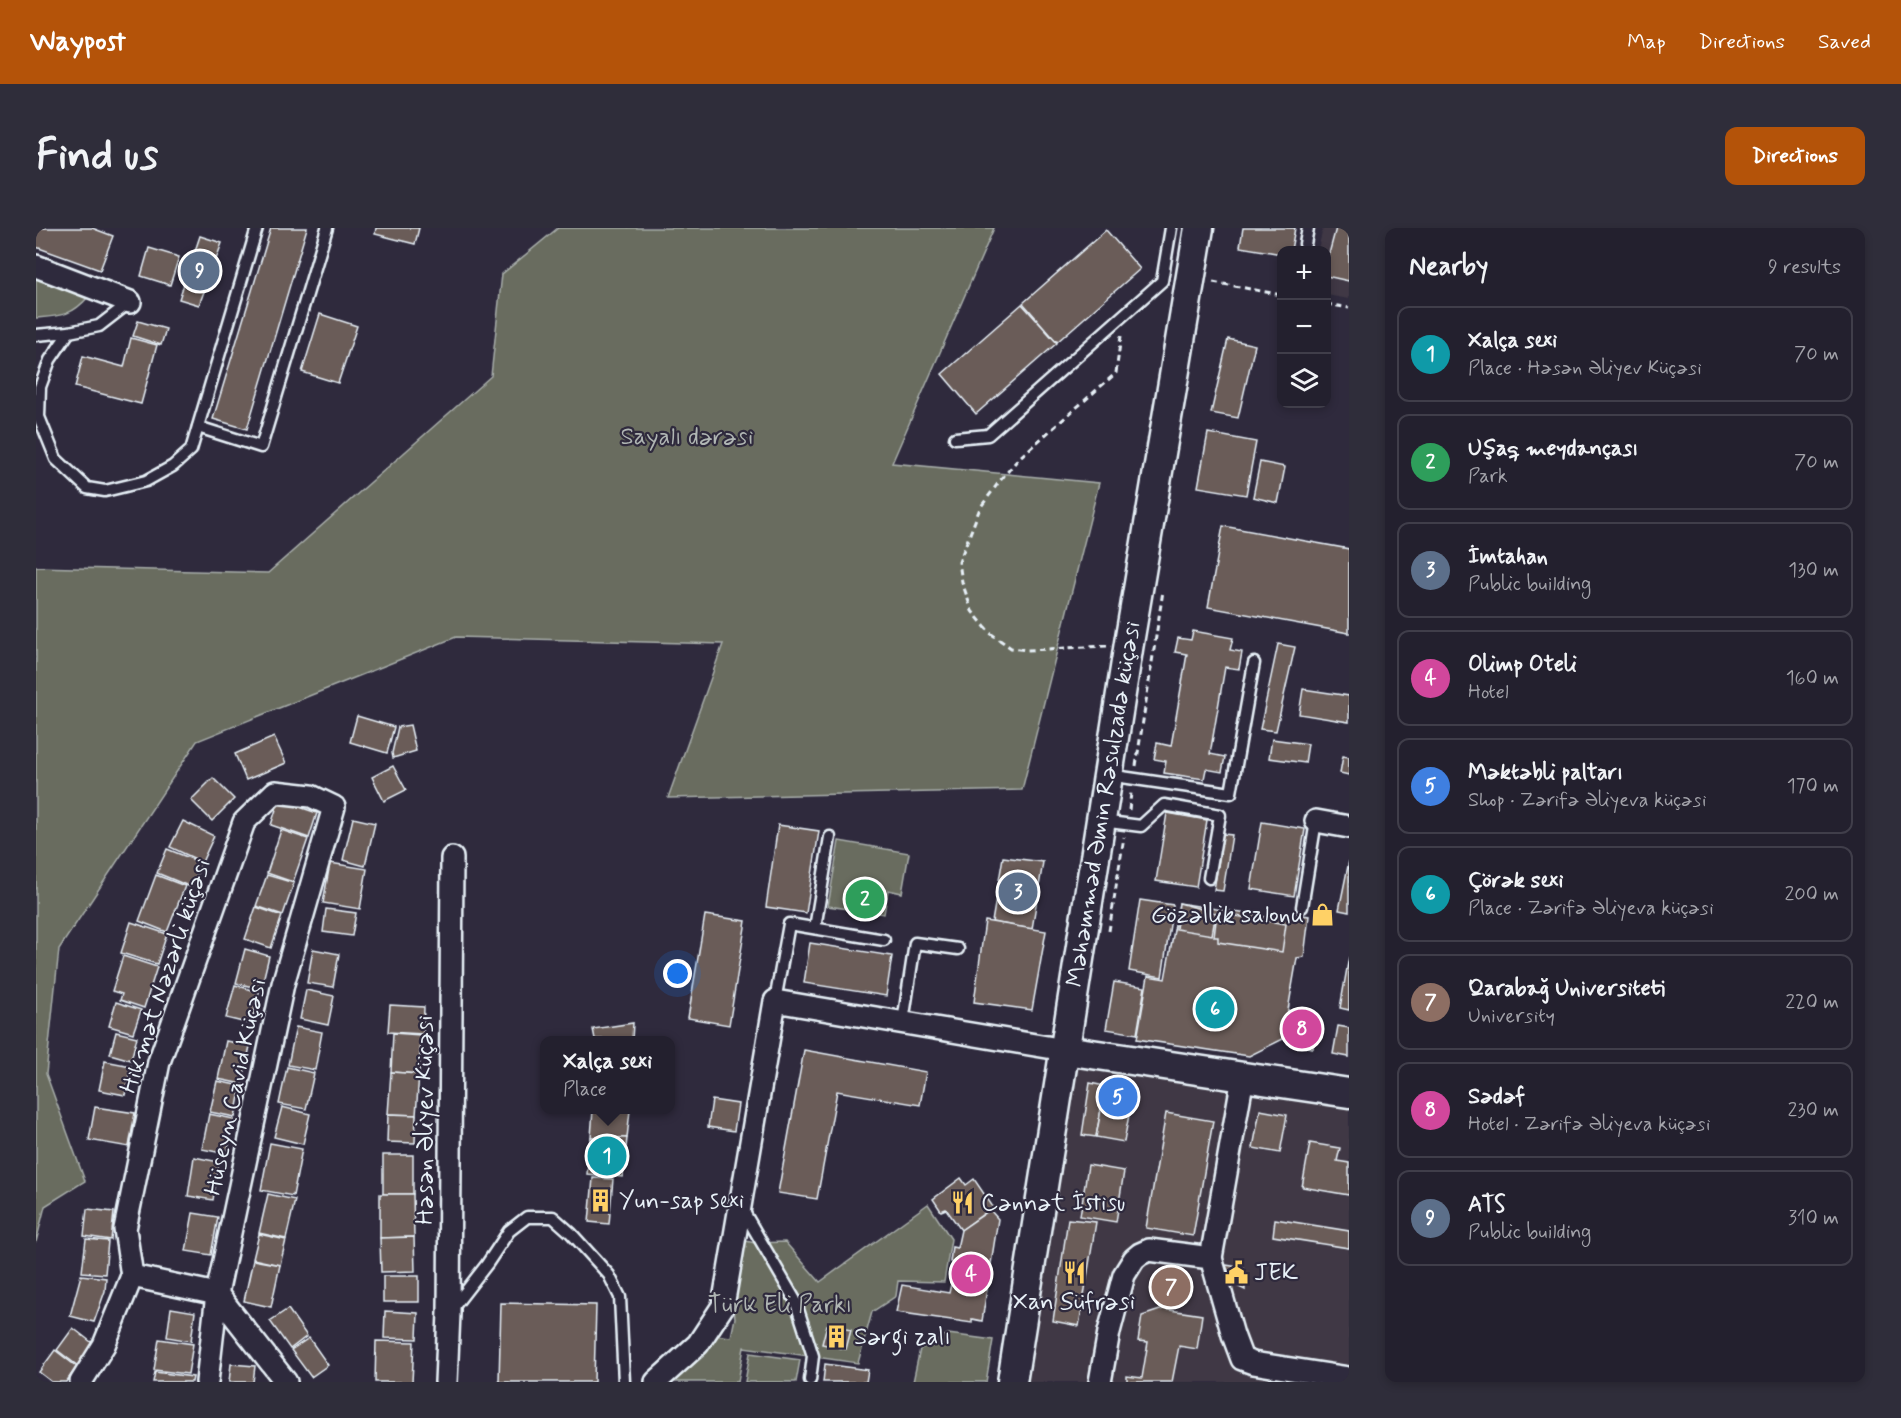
<!DOCTYPE html>
<html lang="en">
<head>
<meta charset="utf-8">
<style>
	:root { --surface:#23202e; --page:#2f2d3a; --text:#f1f3f6; --muted:#a3a3aa; --line:#403e4a; --accent:#b45309 }
	body { margin:0; font-family:Mynerve,sans-serif; background:var(--page); color:var(--text) }
	.controls { position:absolute; right:18px; top:18px; display:grid; overflow:hidden; border-radius:12px; box-shadow:0 3px 9px #0003 }
	.controls button { width:54px; height:54px; display:grid; place-items:center; padding:0; border:0; border-bottom:2px solid var(--line); background:var(--surface); color:var(--text); font:30px sans-serif }
	.you { position:absolute; left:642px; top:746px; width:21px; height:21px; margin:-15px; border:4px solid #fff; border-radius:50%; background:#1a73e8; box-shadow:0 0 0 9px #1a73e833 }
	.badge { display:grid; place-items:center; width:39px; height:39px; border-radius:50%; background:var(--accent); color:#fff; font-size:20px; font-weight:700 }
	.pin { position:absolute; translate:-50% -50%; border:3px solid #fff; box-shadow:0 2px 6px #0006 }
	.popup { position:absolute; left:504px; top:808px; width:135px; height:78px; box-sizing:border-box; display:grid; place-content:center; border-radius:12px; background:var(--surface); filter:drop-shadow(0 2px 4px #0005); font-size:20px; white-space:nowrap; color:var(--muted) }
	.popup b { font-size:22px; color:var(--text) }
	.popup::after { content:''; position:absolute; left:50%; top:100%; margin-left:-12px; border:12px solid transparent; border-top-color:var(--surface) }
	.list { margin:0; padding:0; list-style:none }
	h2 { display:flex; justify-content:space-between; align-items:center; height:78px; margin:0; padding:0 24px; font-size:26px }
	h2 small { font-size:20px; font-weight:400; color:var(--muted) }
	.list li { display:grid; grid-template-columns:39px 1fr auto; gap:18px; align-items:center; box-sizing:border-box; height:96px; margin:0 12px 12px; padding:0 12px; border:2px solid var(--line); border-radius:12px }
	.list b { display:block; font-size:22px; white-space:nowrap }
	.list p { margin:0; font-size:20px; white-space:nowrap; color:var(--muted) }
	.list em { font-size:20px; font-style:normal; color:var(--muted) }
	.icon { flex:none; width:33px; height:33px; fill:none; stroke:currentColor; stroke-width:2; stroke-linecap:round; stroke-linejoin:round }
	.map { position:relative; flex:none; width:1313px; height:1154px; overflow:hidden; border-radius:12px }
	header { display:flex; align-items:center; gap:36px; box-sizing:border-box; height:84px; padding:0 30px; background:var(--accent); color:#fff }
	header strong { font-size:28px }
	nav { display:flex; gap:33px; margin-inline-start:auto; font-size:21px }
	.intro { display:flex; align-items:center; justify-content:space-between; box-sizing:border-box; height:144px; padding:0 36px }
	h1 { margin:0; font-size:42px }
	.button { padding:15px 27px; border-radius:12px; background:var(--accent); color:#fff; font-size:21px; font-weight:700 }
	main { display:flex; gap:36px; padding:0 36px }
	aside { flex:1; background:var(--surface); border-radius:12px; box-shadow:0 3px 9px #0003 }
	.map>svg:first-child { display:block }
	.built { fill:#413945 }
	.green { fill:#696c5e; stroke:#a8aeab; stroke-width:1.5 }
	.building { fill:#6b5c59; stroke:#e8f1f8; stroke-width:1.5 }
	.lines { fill:none; stroke-linecap:round; stroke-linejoin:round }
	.service-casing { stroke:#e8f1f8; stroke-width:15 }
	.minor-casing { stroke:#e8f1f8; stroke-width:26 }
	.secondary-casing { stroke:#e8f1f8; stroke-width:33 }
	.path { stroke:#e8f1f8; stroke-width:3; stroke-dasharray:6 4.5; stroke-linecap:butt }
	.service { stroke:#2f2a3d; stroke-width:10 }
	.minor { stroke:#2f2a3d; stroke-width:21 }
	.secondary { stroke:#2f2a3d; stroke-width:28 }
	.labels { text-anchor:middle; dominant-baseline:central; stroke-width:4.5; stroke-linejoin:round; paint-order:stroke }
	.park-label { font-size:24px; fill:#afb5b3; stroke:#2f2a3d }
	.street-label { font-size:24px; fill:#e8f1f8; stroke:#2f2a3d }
	.poi-label { font-size:24px; fill:#e8f1f8; stroke:#2f2a3d; text-anchor:start }
</style>
</head>
<body>
<header>
<strong>Waypost</strong>
<nav><a>Map</a><a>Directions</a><a>Saved</a></nav>
</header>
<div class="intro"><h1>Find us</h1><a class="button">Directions</a></div>
<main>
<div class="map">
<svg width="1313" height="1154" viewBox="0 0 1313 1154">
	<rect width="100%" height="100%" fill="#2f2a3d"/>
	<filter id="ink" filterUnits="userSpaceOnUse"><feTurbulence type="fractalNoise" baseFrequency=".0167" numOctaves="2"/><feDisplacementMap in="SourceGraphic" scale="12" xChannelSelector="R" yChannelSelector="G"/><feConvolveMatrix kernelMatrix="1 2 1 2 8 2 1 2 1" color-interpolation-filters="sRGB"/></filter>
	<g filter="url(#ink)">
		<!-- built -->
		<g class="built">
			<polygon points="1287,0 1313,0 1313,71 1291,67 1290,22 1282,22"/>
			<polygon points="1038,838 1313,879 1313,1154 987,1154"/>
		</g>
		<!-- green -->
		<g class="green">
			<polygon points="522,0 958,0 856,235 1063,255 986,562 632,570 687,416 420,409 161,513 23,721 10,846 49,953 9,978 0,1014 0,339 232,345 455,148 466,46"/>
			<path d="M0,48L53,68C36,88 25,88 0,90Z"/>
			<polygon points="803,613 873,625 866,665 852,662 848,686 792,678"/>
			<polygon points="892,976 915,1011 908,1054 862,1053 860,1068 836,1084 822,1135 708,1119 702,1154 625,1154 677,1107 695,1109 699,1090 695,1056 702,1019 710,1013 719,1015 749,1014 784,1054"/>
			<polygon points="912,1106 957,1112 950,1154 877,1154 884,1121"/>
			<polygon points="714,1125 764,1132 760,1154 709,1154"/>
		</g>
		<!-- building -->
		<g class="building">
			<polygon points="0,0 56,0 77,8 64,42 0,19"/>
			<polygon points="235,0 271,0 211,201 177,191"/>
			<polygon points="340,0 383,0 379,16 339,6"/>
			<polygon points="1207,0 1259,0 1255,22 1246,22 1246,26 1204,19"/>
			<polygon points="1300,0 1313,0 1313,53 1290,48 1290,37"/>
			<polygon points="1070,2 1104,41 1021,114 987,75"/>
			<polygon points="164,8 186,15 163,77 143,71"/>
			<polygon points="113,20 143,29 134,57 105,48"/>
			<polygon points="986,76 1021,115 940,186 906,146"/>
			<polygon points="284,86 321,98 302,155 266,144"/>
			<polygon points="102,93 130,101 125,117 97,108"/>
			<polygon points="95,110 121,117 105,176 39,159 47,128 88,139"/>
			<polygon points="1192,111 1219,117 1202,190 1175,185"/>
			<polygon points="1172,205 1220,214 1210,267 1162,259"/>
			<polygon points="1224,234 1249,239 1242,275 1217,269"/>
			<polygon points="1187,298 1313,321 1313,405 1172,379"/>
			<polygon points="1157,403 1197,410 1194,422 1206,424 1203,441 1189,439 1174,526 1189,529 1186,544 1170,541 1168,551 1128,545 1130,533 1118,531 1121,515 1135,518 1151,426 1139,424 1142,410 1155,412"/>
			<polygon points="1242,416 1259,419 1240,503 1224,501"/>
			<polygon points="1267,461 1313,468 1313,494 1263,486"/>
			<polygon points="321,488 358,499 351,525 314,514"/>
			<polygon points="374,497 380,523 357,530 356,525 362,499"/>
			<polygon points="238,509 250,535 210,552 199,526"/>
			<polygon points="1236,511 1272,516 1269,535 1233,530"/>
			<polygon points="1307,528 1313,529 1313,547 1304,545"/>
			<polygon points="357,538 370,562 348,573 336,549"/>
			<polygon points="177,550 198,571 176,593 155,572"/>
			<polygon points="243,572 281,585 273,610 235,597"/>
			<polygon points="1131,585 1171,592 1160,659 1120,653"/>
			<polygon points="317,590 339,595 329,638 307,632"/>
			<polygon points="147,593 178,608 166,634 134,619"/>
			<polygon points="1226,594 1269,601 1258,668 1215,661"/>
			<polygon points="742,597 783,603 770,685 730,679"/>
			<polygon points="245,602 272,611 257,654 231,645"/>
			<polygon points="1187,606 1196,607 1187,663 1178,662"/>
			<polygon points="131,621 166,635 155,659 121,645"/>
			<polygon points="967,629 1007,634 996,701 956,694"/>
			<polygon points="1313,633 1313,684 1303,682"/>
			<polygon points="294,635 331,641 324,681 287,675"/>
			<polygon points="120,647 149,658 131,704 103,693"/>
			<polygon points="231,647 258,655 247,687 220,678"/>
			<polygon points="1104,672 1137,677 1126,749 1093,743"/>
			<polygon points="1143,675 1242,691 1244,684 1273,688 1268,729 1261,730 1247,811 1213,828 1101,811 1112,748 1129,751"/>
			<polygon points="1143,675 1180,685 1176,707 1140,701"/>
			<polygon points="220,679 246,688 235,720 209,711"/>
			<polygon points="290,681 320,685 316,708 287,704"/>
			<polygon points="1181,685 1250,696 1246,724 1182,714 1182,709 1178,709"/>
			<polygon points="669,687 710,693 693,797 652,790"/>
			<polygon points="949,693 1010,703 996,782 938,774"/>
			<polygon points="95,694 131,706 121,736 85,725"/>
			<polygon points="774,715 856,728 850,768 768,755"/>
			<polygon points="209,721 233,728 225,761 200,755"/>
			<polygon points="277,721 303,726 297,759 271,755"/>
			<polygon points="87,728 121,739 108,780 84,772 86,766 76,763"/>
			<polygon points="1313,729 1313,782 1304,780"/>
			<polygon points="1078,754 1109,759 1101,806 1070,801"/>
			<polygon points="199,757 223,764 215,796 190,790"/>
			<polygon points="270,762 298,768 292,797 264,791"/>
			<polygon points="80,774 105,782 97,805 73,798"/>
			<polygon points="354,777 388,779 387,806 352,804"/>
			<polygon points="1256,784 1281,789 1277,820 1252,815"/>
			<polygon points="597,795 596,812 559,811 557,801"/>
			<polygon points="1302,798 1313,800 1313,829 1297,826"/>
			<polygon points="260,799 286,804 279,842 252,837"/>
			<polygon points="80,804 101,809 95,832 74,826"/>
			<polygon points="357,805 385,807 383,846 355,844"/>
			<polygon points="190,813 214,818 206,856 182,851"/>
			<polygon points="768,822 890,844 884,877 801,863 781,971 742,965"/>
			<polygon points="69,833 95,838 89,867 63,862"/>
			<polygon points="251,839 278,845 270,881 243,876"/>
			<polygon points="355,844 383,846 380,887 352,886"/>
			<polygon points="181,853 205,858 199,889 174,884"/>
			<polygon points="1054,855 1069,858 1060,909 1046,907"/>
			<polygon points="1069,858 1098,862 1094,881 1066,876"/>
			<polygon points="676,872 702,876 698,903 672,899"/>
			<polygon points="1066,876 1094,881 1088,914 1060,909"/>
			<polygon points="59,879 99,885 93,919 53,912"/>
			<polygon points="246,879 274,886 267,916 238,909"/>
			<polygon points="557,882 594,882 591,910 555,909"/>
			<polygon points="1224,882 1251,887 1244,925 1217,920"/>
			<polygon points="1130,885 1177,893 1157,1008 1110,1000"/>
			<polygon points="173,886 198,891 191,926 166,921"/>
			<polygon points="352,886 380,887 379,915 351,914"/>
			<polygon points="555,909 591,910 587,949 551,946"/>
			<polygon points="234,915 266,921 257,968 225,962"/>
			<polygon points="1274,915 1304,920 1301,933 1313,935 1313,967 1266,959"/>
			<rect x="347" y="927" width="30" height="39"/>
			<polygon points="158,929 183,934 177,972 152,968"/>
			<polygon points="1052,937 1088,943 1080,994 1044,988"/>
			<polygon points="557,950 577,951 573,996 553,994"/>
			<polygon points="925,950 930,957 938,951 957,979 925,1002 910,981 905,983 897,971"/>
			<polygon points="232,966 259,972 250,1011 223,1005"/>
			<polygon points="344,966 377,966 378,1009 344,1010"/>
			<polygon points="51,981 78,984 75,1012 48,1008"/>
			<polygon points="954,982 962,991 946,1093 936,1091 936,1095 860,1084 866,1057 913,1065 920,1035 914,1034 916,1019 921,1020 925,1002"/>
			<polygon points="157,985 182,989 175,1027 150,1023"/>
			<polygon points="1032,991 1060,994 1043,1098 1017,1093"/>
			<polygon points="1239,991 1313,1003 1313,1020 1237,1008"/>
			<polygon points="223,1006 250,1012 244,1037 217,1031"/>
			<polygon points="378,1009 379,1043 345,1044 344,1010"/>
			<polygon points="50,1011 72,1013 69,1046 46,1044"/>
			<polygon points="217,1032 244,1037 235,1079 208,1073"/>
			<polygon points="1190,1037 1208,1040 1209,1062 1197,1056"/>
			<polygon points="45,1047 70,1050 69,1063 58,1094 34,1088"/>
			<rect x="347" y="1048" width="36" height="26"/>
			<polygon points="465,1075 560,1077 558,1154 463,1154"/>
			<polygon points="135,1080 159,1084 155,1113 131,1109"/>
			<polygon points="252,1081 271,1108 254,1121 234,1093"/>
			<polygon points="1127,1081 1166,1087 1161,1121 1143,1118 1136,1154 1091,1154 1091,1148 1106,1150 1112,1114 1102,1113 1106,1088"/>
			<polygon points="349,1083 382,1085 381,1111 348,1110"/>
			<polygon points="791,1097 815,1102 810,1121 786,1116"/>
			<polygon points="37,1100 59,1117 42,1138 21,1122"/>
			<polygon points="273,1110 292,1137 275,1149 255,1122"/>
			<polygon points="123,1111 157,1116 152,1146 118,1142"/>
			<polygon points="340,1113 378,1114 376,1154 339,1154"/>
			<polygon points="19,1122 41,1139 30,1154 16,1154 3,1144"/>
			<polygon points="195,1136 219,1138 217,1154 193,1154"/>
			<polygon points="789,1136 832,1142 830,1154 787,1154"/>
			<polygon points="119,1144 157,1149 156,1154 117,1154"/>
		</g>
		<g class="lines">
			<defs>
				<g id="service">
					<polyline points="1269,16 1272,0"/>
					<polyline points="33,104 14,132 4,159 3,189 20,231 51,260 69,263 110,253 137,238 155,222 221,0"/>
					<polyline points="0,107 33,104 63,98 94,74"/>
					<polyline points="162,199 225,219 291,0"/>
					<polyline points="919,210 952,207 1126,53 1135,0"/>
					<polyline points="1072,547 1195,565 1218,435"/>
					<polyline points="1065,593 1105,598 1128,577 1184,587 1173,650"/>
					<polyline points="1266,679 1280,593"/>
					<polyline points="779,700 794,609"/>
					<polyline points="739,773 753,696 848,712"/>
					<polyline points="867,794 879,715 922,721"/>
					<polyline points="705,979 759,1072 777,1128 774,1152"/>
					<polyline points="416,1081 451,1036 473,1003 491,989 517,989 535,1005 573,1047 584,1069 588,1154"/>
				</g>
				<g id="minor">
					<polyline points="0,38 94,74"/>
					<polyline points="1280,593 1313,599"/>
					<polyline points="1175,1030 1207,849"/>
					<polyline points="96,1048 181,1066 250,1154"/>
					<polyline points="45,1154 68,1117 96,1048 89,1001 123,834 208,594 239,564 275,568 298,579 247,756 181,1066 171,1154"/>
					<polyline points="410,1154 413,1085 416,630"/>
					<polyline points="620,1154 662,1116 687,1078 739,773 1029,822"/>
					<polyline points="1064,1154 1073,1104 1088,1047 1098,1031 1104,1026 1113,1022 1175,1030 1197,1107 1206,1131 1217,1135 1313,1150"/>
				</g>
				<g id="secondary">
					<polyline points="1029,822 1313,865"/>
					<path id="s1" d="M976,1154L1093,415L1163,0"/>
				</g>
			</defs>
			<!-- service casing -->
			<use href="#service" class="service-casing"/>
			<!-- minor casing -->
			<use href="#minor" class="minor-casing"/>
			<!-- secondary casing -->
			<use href="#secondary" class="secondary-casing"/>
			<!-- path -->
			<g class="path">
				<polyline points="1177,54 1246,67"/>
				<polyline points="1290,76 1313,80"/>
				<polyline points="1071,418 991,422 975,420 954,405 936,383 926,354 923,334 944,280 963,254 983,230 1080,145 1085,108"/>
				<polyline points="1100,538 1127,363"/>
				<polyline points="1093,582 1095,565"/>
				<polyline points="1073,703 1088,609"/>
			</g>
			<!-- service -->
			<use href="#service" class="service"/>
			<!-- minor -->
			<use href="#minor" class="minor"/>
			<!-- secondary -->
			<use href="#secondary" class="secondary"/>
		</g>
	</g>
	<!-- icons -->
	<defs>
		<symbol id="shop-bare" viewBox="-9 -9 18 18"><path d="M-5-2.5h2.3a2.7 3.5 0 0 1 5.4 0H5L5.5 6h-11ZM-1.5-2.5h3a1.5 2.3 0 0 0-3 0Z" fill="#ffd166" stroke="#2f2a3d" stroke-width="2.5" paint-order="stroke"/></symbol>
		<symbol id="building-bare" viewBox="-9 -9 18 18"><path d="M-4-6H4V6H1V3H-1V6H-4ZM-2.5-4.3h1.7v1.8h-1.7ZM.8-4.3h1.7v1.8H.8ZM-2.5-1h1.7V.8h-1.7ZM.8-1h1.7V.8H.8Z" fill="#ffd166" stroke="#2f2a3d" stroke-width="2.5" paint-order="stroke"/></symbol>
		<symbol id="restaurant-bare" viewBox="-9 -9 18 18"><path d="M-5-6h1v4h1v-4h1v4h1v-4h1v5L-1.5 .5V6h-2V.5L-5-1ZM5-6V6H3V1.5H1.5Q1.5-4 5-6Z" fill="#ffd166" stroke="#2f2a3d" stroke-width="2.5" paint-order="stroke"/></symbol>
		<symbol id="civic-bare" viewBox="-9 -9 18 18"><path d="M-.6-6.5H3V-4.5H.6V-3L4-1V1h2V6H-6V1h2V-1L-.6-3ZM-1.2 2.5V6h2.4V2.5Z" fill="#ffd166" stroke="#2f2a3d" stroke-width="2.5" paint-order="stroke"/></symbol>
	</defs>
	<g fill-rule="evenodd">
		<use href="#shop-bare" x="1270" y="670" width="33" height="33"/>
		<use href="#building-bare" x="548" y="956" width="33" height="33"/>
		<use href="#restaurant-bare" x="910" y="958" width="33" height="33"/>
		<use href="#restaurant-bare" x="1022" y="1028" width="33" height="33"/>
		<use href="#civic-bare" x="1184" y="1028" width="33" height="33"/>
		<use href="#building-bare" x="784" y="1092" width="33" height="33"/>
	</g>
	<g class="labels">
		<!-- park labels -->
		<g class="park-label">
			<text x="651" y="209">Sayalı dərəsi</text>
			<text x="744" y="1077">Türk Eli Parkı</text>
		</g>
		<!-- street labels -->
		<g class="street-label">
			<text stroke="none"><textPath href="#s1" startOffset="585">Məhəmməd Əmin Rəsulzadə küçəsi</textPath></text>
			<text transform="translate(130 748) rotate(-72)">Hikmət Nəzərli küçəsi</text>
			<text transform="translate(200 859) rotate(-78)">Hüseyn Cavid Küçəsi</text>
			<text transform="translate(389 892) rotate(-90)">Həsən Əliyev Küçəsi</text>
		</g>
		<!-- poi labels -->
		<g class="poi-label">
			<text x="1268" y="687" text-anchor="end">Gözəllik salonu</text>
			<text x="583" y="973">Yun-sap sexi</text>
			<text x="945" y="975">Cənnət İstisu</text>
			<text x="1218" y="1045">JEK</text>
			<text x="1038" y="1074" text-anchor="middle">Xan Süfrəsi</text>
			<text x="818" y="1109">Sərgi zalı</text>
		</g>
	</g>
</svg>
<div class="controls">
<button>+</button>
<button>−</button>
<button><svg class="icon" aria-label="layers" viewBox="0 0 24 24"><path d="M12 4l9 5-9 5-9-5zM3 14l9 5 9-5"/></svg></button>
</div>
<div class="you"></div>
<div class="pin badge" style="left:571px;top:928px;background:#0f9aa8">1</div>
<div class="popup"><b>Xalça sexi</b>Place</div>
<div class="pin badge" style="left:829px;top:671px;background:#2e9e5b">2</div>
<div class="pin badge" style="left:982px;top:664px;background:#5c6f8a">3</div>
<div class="pin badge" style="left:935px;top:1046px;background:#d1479c">4</div>
<div class="pin badge" style="left:1082px;top:869px;background:#3f7fe0">5</div>
<div class="pin badge" style="left:1179px;top:781px;background:#0f9aa8">6</div>
<div class="pin badge" style="left:1135px;top:1059px;background:#8d6e63">7</div>
<div class="pin badge" style="left:1266px;top:801px;background:#d1479c">8</div>
<div class="pin badge" style="left:164px;top:43px;background:#5c6f8a">9</div>
</div>
<aside>
<h2>Nearby<small>9 results</small></h2>
<ul class="list">
<li><span class="badge" style="background:#0f9aa8">1</span><div><b>Xalça sexi</b><p>Place · Həsən Əliyev Küçəsi</p></div><em>70 m</em></li>
<li><span class="badge" style="background:#2e9e5b">2</span><div><b>Uşaq meydançası</b><p>Park</p></div><em>70 m</em></li>
<li><span class="badge" style="background:#5c6f8a">3</span><div><b>İmtahan</b><p>Public building</p></div><em>130 m</em></li>
<li><span class="badge" style="background:#d1479c">4</span><div><b>Olimp Oteli</b><p>Hotel</p></div><em>160 m</em></li>
<li><span class="badge" style="background:#3f7fe0">5</span><div><b>Məktəbli paltarı</b><p>Shop · Zərifə Əliyeva küçəsi</p></div><em>170 m</em></li>
<li><span class="badge" style="background:#0f9aa8">6</span><div><b>Çörək sexi</b><p>Place · Zərifə Əliyeva küçəsi</p></div><em>200 m</em></li>
<li><span class="badge" style="background:#8d6e63">7</span><div><b>Qarabağ Universiteti</b><p>University</p></div><em>220 m</em></li>
<li><span class="badge" style="background:#d1479c">8</span><div><b>Sədəf</b><p>Hotel · Zərifə Əliyeva küçəsi</p></div><em>230 m</em></li>
<li><span class="badge" style="background:#5c6f8a">9</span><div><b>ATS</b><p>Public building</p></div><em>310 m</em></li>
</ul>
</aside>
</main>
</body>
</html>
